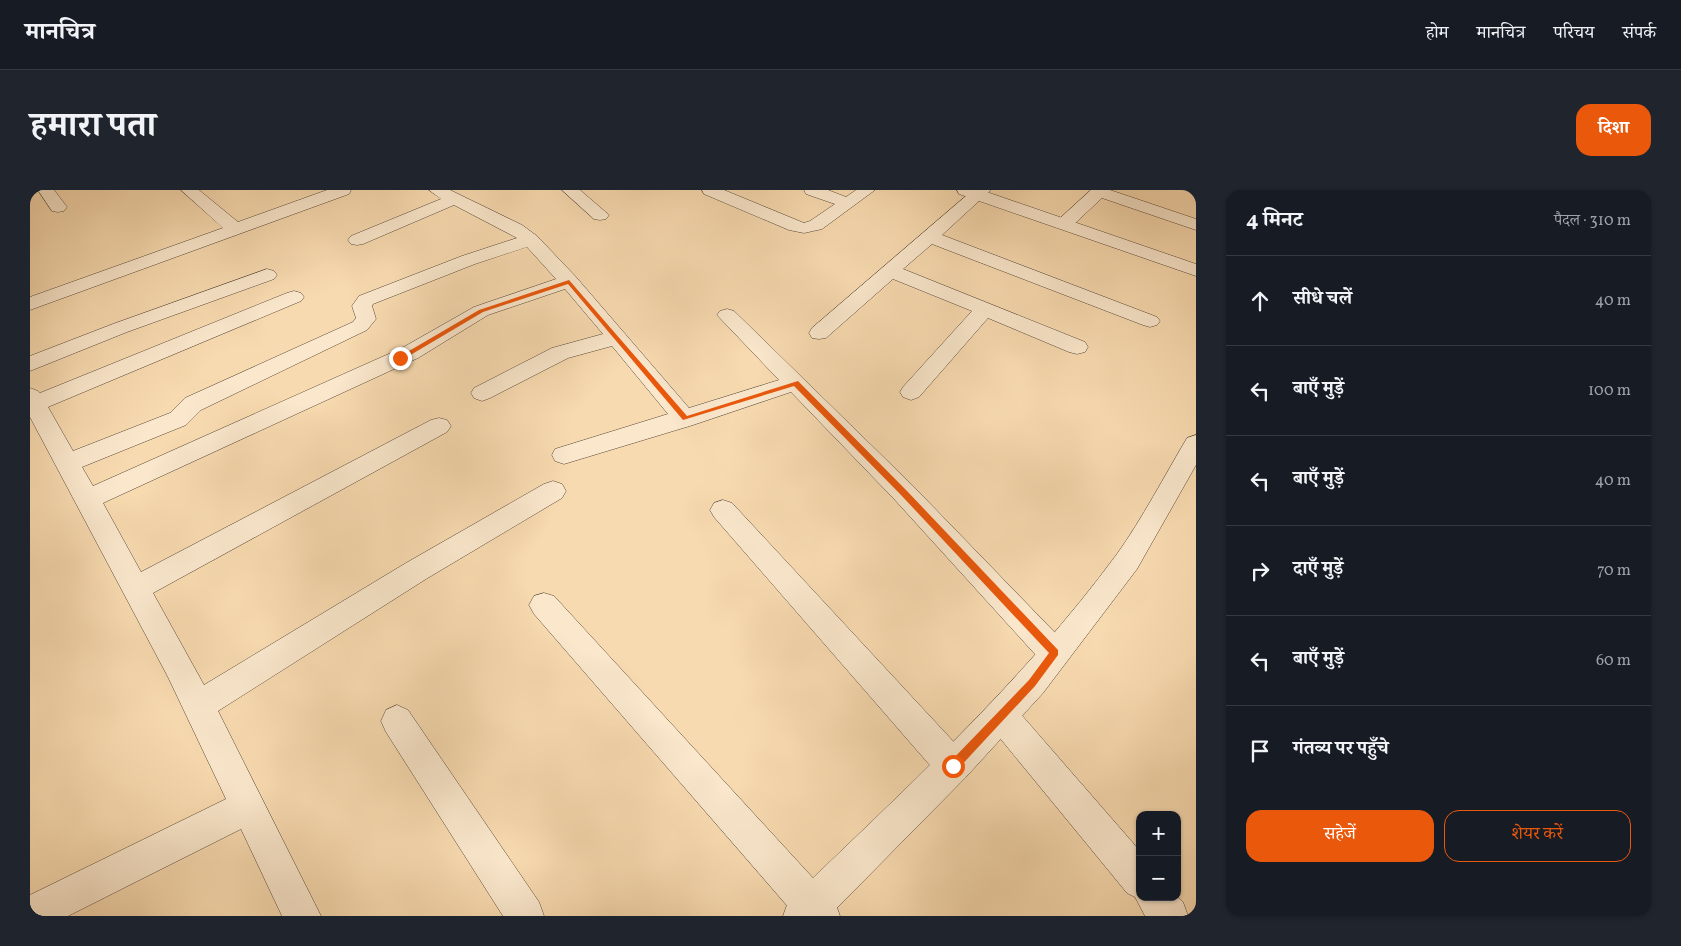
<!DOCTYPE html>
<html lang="hi">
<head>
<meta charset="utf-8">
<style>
	:root { --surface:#171b24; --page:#20242c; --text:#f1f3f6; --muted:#9ea1a6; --line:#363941; --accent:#ea580c }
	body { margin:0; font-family:Vollkorn,"Noto Serif Devanagari",serif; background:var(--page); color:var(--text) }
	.controls { position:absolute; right:15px; bottom:15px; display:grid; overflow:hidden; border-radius:10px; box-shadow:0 1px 4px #0004 }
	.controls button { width:45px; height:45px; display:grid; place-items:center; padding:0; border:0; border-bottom:1px solid var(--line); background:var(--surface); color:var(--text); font:25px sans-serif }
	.stop { position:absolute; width:15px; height:15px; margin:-11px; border:4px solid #ea580c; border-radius:50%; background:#fff }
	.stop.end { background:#ea580c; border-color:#fff; box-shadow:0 1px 5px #0008 }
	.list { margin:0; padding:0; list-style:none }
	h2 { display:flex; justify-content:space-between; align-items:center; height:65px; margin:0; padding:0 20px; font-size:21px }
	h2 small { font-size:16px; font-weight:400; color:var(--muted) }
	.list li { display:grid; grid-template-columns:32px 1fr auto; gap:15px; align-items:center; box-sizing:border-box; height:90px; padding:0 20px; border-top:1px solid var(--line) }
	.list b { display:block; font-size:19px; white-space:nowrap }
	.list em { font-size:16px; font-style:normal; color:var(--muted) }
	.actions { display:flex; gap:10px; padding:15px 20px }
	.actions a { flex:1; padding:11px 0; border:1px solid var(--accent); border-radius:15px; text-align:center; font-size:18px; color:var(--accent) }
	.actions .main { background:var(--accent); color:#fff }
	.icon { flex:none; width:28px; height:28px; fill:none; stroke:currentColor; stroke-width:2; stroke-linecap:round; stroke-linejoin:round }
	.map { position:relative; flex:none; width:1166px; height:726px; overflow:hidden; border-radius:15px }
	header { display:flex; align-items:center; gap:30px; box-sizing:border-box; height:70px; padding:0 25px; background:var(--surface); border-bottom:1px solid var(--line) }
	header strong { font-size:24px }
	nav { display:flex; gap:28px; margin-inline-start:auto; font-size:18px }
	.intro { display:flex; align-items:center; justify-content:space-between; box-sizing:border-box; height:120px; padding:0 30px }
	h1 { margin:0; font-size:35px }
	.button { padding:12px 22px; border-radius:15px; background:var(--accent); color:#fff; font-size:18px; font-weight:700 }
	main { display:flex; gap:30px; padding:0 30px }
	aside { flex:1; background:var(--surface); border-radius:15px; box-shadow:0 1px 4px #0004 }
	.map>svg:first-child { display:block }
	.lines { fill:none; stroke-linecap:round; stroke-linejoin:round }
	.minor-casing { stroke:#554636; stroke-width:1 }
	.tertiary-casing { stroke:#554636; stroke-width:1 }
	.minor { fill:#fae7cc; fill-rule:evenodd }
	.tertiary { fill:#fae7cc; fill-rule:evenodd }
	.route { fill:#ea580c }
</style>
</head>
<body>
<header>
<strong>मानचित्र</strong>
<nav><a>होम</a><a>मानचित्र</a><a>परिचय</a><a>संपर्क</a></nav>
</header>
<div class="intro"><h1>हमारा पता</h1><a class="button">दिशा</a></div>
<main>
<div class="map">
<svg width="1166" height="726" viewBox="0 0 1166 726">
	<rect width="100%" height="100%" fill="#f8dab0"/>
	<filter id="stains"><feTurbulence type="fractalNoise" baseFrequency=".004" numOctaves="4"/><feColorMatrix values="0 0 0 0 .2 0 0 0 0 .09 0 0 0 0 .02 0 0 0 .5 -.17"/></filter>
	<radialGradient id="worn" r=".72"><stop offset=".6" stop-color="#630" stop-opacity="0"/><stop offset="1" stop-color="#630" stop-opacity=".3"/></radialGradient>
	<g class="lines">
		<defs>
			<g id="minor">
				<polygon points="8,0 24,0 37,17 34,21 28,22 22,21"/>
				<polygon points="151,0 169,0 208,32 297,0 321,0 319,4 0,120 0,107 193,38"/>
				<path d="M399,0H420L492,35L507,46L546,87L659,218L749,190L687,125L690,121L697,119L704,121L883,296L1035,453L1039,463L1035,473L1024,477L1013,473L865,310L761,202L663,235L534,274L525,271L522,265L525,259L638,224L582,156L538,168L460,208L452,211L444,208L441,203L444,198L522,158L573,144L535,99L458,125L388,168L73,313L111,382L401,230L409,228L417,230L421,236L417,242L123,403L174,495L376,373L514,294L523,291L532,294L536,301L532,308L396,389L188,521L291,726H252L211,639L38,726H0V705L196,609L138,487L0,227V198L8,201L10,203L257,103L264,101L271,103L274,107L271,111L18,217L43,261L140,223L155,208L323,132L326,128L322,116L329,106L432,66L487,48L424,15L333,54L327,55L321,54L318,50L321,46L411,9ZM497,57L526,89L444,117L372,158L63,296L52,277L156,235L171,220L337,140L346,129L342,116L343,114L445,74Z"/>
				<polygon points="532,0 550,0 579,25 576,29 570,30 564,29"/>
				<polygon points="672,0 694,0 774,33 780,31 805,14 776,4 774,0 798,0 816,7 826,0 845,0 792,39 774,43 759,40 674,4"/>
				<polygon points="943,0 961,0 912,45 1127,127 1130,131 1127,135 1120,137 1113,135 902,54 873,79 1055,152 1058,157 1055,162 1047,164 1039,162 958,128 889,207 881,210 873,207 870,202 873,197 942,121 863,89 796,148 789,149 782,148 779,143 782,138"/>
				<polygon points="1061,0 1080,0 1166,29 1166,40 1072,8 1040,38 1034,39 1028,38 1025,34 1028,30"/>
				<polygon points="237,79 244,81 247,85 244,89 97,142 0,181 0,166 83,134"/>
				<polygon points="693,310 702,313 935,564 940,576 935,588 923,593 911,588 684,327 680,320 684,313"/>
				<polygon points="514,403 524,406 805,712 810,726 766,726 504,424 499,415 504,406"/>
				<polygon points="971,510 982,514 1110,661 1110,707 1147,706 1153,712 1158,726 1115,726 1105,707 1097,703 960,536 955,525 960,514"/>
				<polygon points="367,515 378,520 509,712 514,726 473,726 356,542 351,531 356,520"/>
			</g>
			<g id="tertiary">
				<polygon points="927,0 951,0 1166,74 1166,86 929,4"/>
				<path d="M1166,245V275L1107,379L1013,503L935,588L799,726H753L758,712C873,601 992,493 1087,364C1112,329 1135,285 1157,248Z"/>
			</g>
		</defs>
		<!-- minor casing -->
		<use href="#minor" class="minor-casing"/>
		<!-- tertiary casing -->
		<use href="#tertiary" class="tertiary-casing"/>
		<!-- minor -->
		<use href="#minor" class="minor"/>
		<!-- tertiary -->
		<use href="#tertiary" class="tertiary"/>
	</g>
	<!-- route -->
	<polygon class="route" points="539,90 657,226 768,191 877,301 1028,460 1028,465 1005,496 927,580 919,580 919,573 999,490 1019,463 871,305 764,196 653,230 538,94 453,122 372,170 367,168 449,120"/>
	<rect width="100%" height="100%" filter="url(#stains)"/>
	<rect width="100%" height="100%" fill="url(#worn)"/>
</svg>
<div class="controls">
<button>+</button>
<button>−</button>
</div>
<div class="stop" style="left:923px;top:576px"></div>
<div class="stop end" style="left:370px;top:168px"></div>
</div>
<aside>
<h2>4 मिनट<small>पैदल · 310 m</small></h2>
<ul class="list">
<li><svg class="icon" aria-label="ahead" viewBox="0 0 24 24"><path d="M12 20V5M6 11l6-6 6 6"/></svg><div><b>सीधे चलें</b></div><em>40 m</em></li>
<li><svg class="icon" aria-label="left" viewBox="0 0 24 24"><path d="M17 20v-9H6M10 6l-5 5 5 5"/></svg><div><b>बाएँ मुड़ें</b></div><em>100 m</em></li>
<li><svg class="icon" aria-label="left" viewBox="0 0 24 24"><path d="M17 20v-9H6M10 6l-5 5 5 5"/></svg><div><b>बाएँ मुड़ें</b></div><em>40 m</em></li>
<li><svg class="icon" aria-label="right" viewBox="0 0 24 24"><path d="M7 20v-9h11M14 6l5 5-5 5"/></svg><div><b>दाएँ मुड़ें</b></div><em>70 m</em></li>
<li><svg class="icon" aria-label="left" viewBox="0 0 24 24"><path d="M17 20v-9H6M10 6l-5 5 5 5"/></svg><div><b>बाएँ मुड़ें</b></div><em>60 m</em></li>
<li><svg class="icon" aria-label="arrive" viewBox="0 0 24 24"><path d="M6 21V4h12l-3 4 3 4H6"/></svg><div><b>गंतव्य पर पहुँचे</b></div></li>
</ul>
<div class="actions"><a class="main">सहेजें</a><a>शेयर करें</a></div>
</aside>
</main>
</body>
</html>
